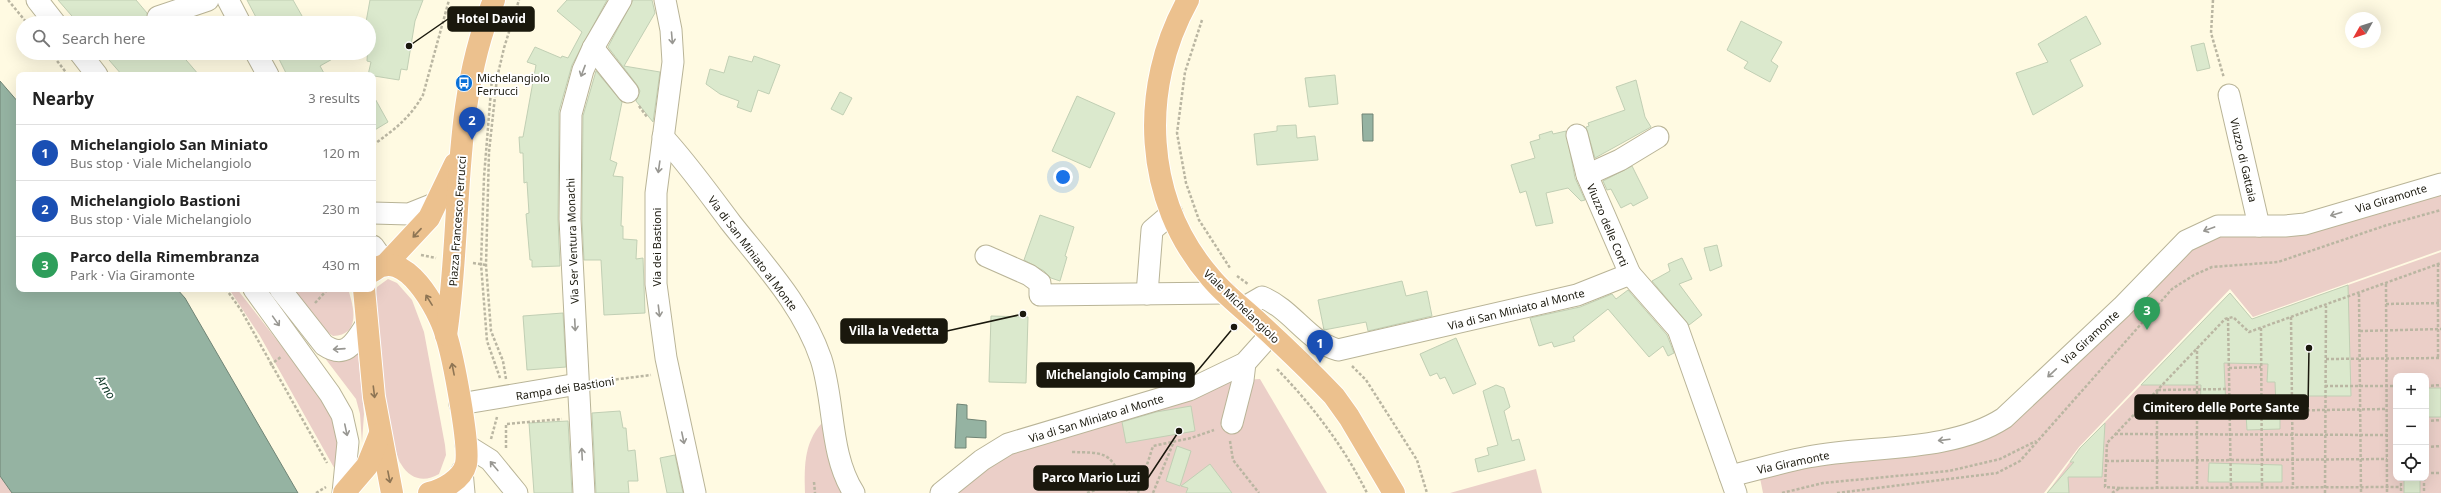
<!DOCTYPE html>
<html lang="en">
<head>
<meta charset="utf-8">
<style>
	:root { --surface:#fff; --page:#f6f6f6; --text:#222; --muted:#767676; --line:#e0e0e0; --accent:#0970d8 }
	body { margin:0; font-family:"Noto Sans",sans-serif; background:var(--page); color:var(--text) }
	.controls { position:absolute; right:12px; bottom:12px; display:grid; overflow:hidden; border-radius:8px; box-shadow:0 4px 16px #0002 }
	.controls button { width:36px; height:36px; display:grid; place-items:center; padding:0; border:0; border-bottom:1px solid var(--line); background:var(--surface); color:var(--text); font:20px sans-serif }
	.compass { position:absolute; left:2345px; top:12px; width:36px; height:36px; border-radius:50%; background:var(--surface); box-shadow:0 4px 16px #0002; rotate:231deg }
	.you { position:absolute; left:1063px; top:177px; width:14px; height:14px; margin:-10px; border:3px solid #fff; border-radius:50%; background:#1a73e8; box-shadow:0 0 0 6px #1a73e833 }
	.badge { display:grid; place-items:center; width:26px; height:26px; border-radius:50%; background:var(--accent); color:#fff; font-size:13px; font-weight:700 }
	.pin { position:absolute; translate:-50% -33px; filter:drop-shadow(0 1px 2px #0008) }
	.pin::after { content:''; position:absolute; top:21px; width:14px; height:12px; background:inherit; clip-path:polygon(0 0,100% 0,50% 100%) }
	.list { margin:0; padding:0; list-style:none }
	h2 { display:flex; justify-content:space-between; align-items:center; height:52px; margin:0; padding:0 16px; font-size:17px }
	h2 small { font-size:13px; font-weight:400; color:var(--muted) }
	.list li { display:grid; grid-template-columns:26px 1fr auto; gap:12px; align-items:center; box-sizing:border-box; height:56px; padding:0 16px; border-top:1px solid var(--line) }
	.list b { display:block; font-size:15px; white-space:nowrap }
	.list p { margin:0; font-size:13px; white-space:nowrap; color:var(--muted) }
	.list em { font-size:13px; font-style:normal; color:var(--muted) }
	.icon { flex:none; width:22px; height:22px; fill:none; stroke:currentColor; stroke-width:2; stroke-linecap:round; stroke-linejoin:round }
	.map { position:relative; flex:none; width:2441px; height:493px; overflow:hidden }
	.search { position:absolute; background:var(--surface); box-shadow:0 4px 16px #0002; left:16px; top:16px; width:360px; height:44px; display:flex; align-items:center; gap:10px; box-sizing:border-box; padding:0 14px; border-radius:22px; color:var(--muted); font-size:15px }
	.panel { position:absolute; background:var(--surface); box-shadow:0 4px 16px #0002; left:16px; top:72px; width:360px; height:220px; border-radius:8px }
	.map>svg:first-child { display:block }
	.green { fill:#ebcfc8; fill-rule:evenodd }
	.water { fill:#95b3a2; stroke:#708475 }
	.building { fill:#dbe9cd; stroke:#c1cfb4 }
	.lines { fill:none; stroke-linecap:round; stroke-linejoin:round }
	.minor-casing { stroke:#b9b497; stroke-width:23 }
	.major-casing { stroke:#fff; stroke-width:24 }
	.path { stroke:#bab6a2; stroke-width:2.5; stroke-dasharray:3 2; stroke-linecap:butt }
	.minor { stroke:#fff; stroke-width:21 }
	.major { stroke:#ecc18e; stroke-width:22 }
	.oneway { stroke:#989792 }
	.oneway2 { stroke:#8e7554 }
	.labels { text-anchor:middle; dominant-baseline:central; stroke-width:4; stroke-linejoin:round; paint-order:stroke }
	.poi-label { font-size:11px; fill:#1a180d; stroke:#fff; text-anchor:start }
	.street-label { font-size:11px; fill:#1a180d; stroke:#fff }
	.water-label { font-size:12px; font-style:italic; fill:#083321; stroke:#fff }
	.leader { fill:none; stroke:#1a180d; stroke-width:1.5 }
	.callout-dot { fill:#1a180d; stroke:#fff; stroke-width:1.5 }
	.callout { fill:#1a180d; stroke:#1a180d; stroke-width:1.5 }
	.callout-label { font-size:12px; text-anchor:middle; font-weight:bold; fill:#fff }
</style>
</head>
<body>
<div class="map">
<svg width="2441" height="493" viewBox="0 0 2441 493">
	<rect width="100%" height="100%" fill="#fffae2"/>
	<!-- green -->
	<g class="green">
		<polygon points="2441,189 2441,250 2253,317 2230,289 2079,447 2044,493 1763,493 1759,473 1957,445 2203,238"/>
		<path d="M2441,252V493H2047L2080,448L2230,293L2252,319ZM2396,376H2426V478H2396Z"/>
		<path d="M388,279L397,283L412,300L424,332L445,445L446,455L439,474C424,483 410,479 401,464C389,445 371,309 377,287Z"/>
		<polygon points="229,289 237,289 333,412 339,426 337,473 260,336"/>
		<path d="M293,289H348C354,307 361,335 333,336L322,328Z"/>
		<polygon points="318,349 358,353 364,414 362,443 360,414 356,399"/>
		<polygon points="1260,379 1327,493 952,493 1010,449 1224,381"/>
		<path d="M826,419L846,493H805C804,465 804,439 826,419Z"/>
		<polygon points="1536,469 1542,493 1450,493"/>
		<polygon points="0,476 12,493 0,493"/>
	</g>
	<!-- water -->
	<g class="water">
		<polygon points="0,81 19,103 19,289 177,289 185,298 298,493 12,493 0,476"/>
		<polygon points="1362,114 1373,114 1373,141 1363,141"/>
		<polygon points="957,404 967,405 967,419 986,421 986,438 966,437 966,448 955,448"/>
	</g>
	<!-- building -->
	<g class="building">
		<polygon points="58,0 136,0 147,13 148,23 78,23"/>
		<polygon points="247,0 293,0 306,23 259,23"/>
		<polygon points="370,0 423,0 415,21 407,70 401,69 399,80 368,75 371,62 367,61 369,23 366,22"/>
		<polygon points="567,0 607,0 572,65 559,111 558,219 560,266 532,267 532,260 530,260 526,214 529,213 527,182 524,183 523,153 520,153 519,137 523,137 536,65 527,62 535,47 561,58 562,56 568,58 582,32 557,11"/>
		<polygon points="633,0 652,0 655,13 624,66 660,72 653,122 636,101 640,91 637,85 608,47"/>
		<polygon points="2086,16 2101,44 2070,60 2083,86 2033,115 2016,73 2048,62 2038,44"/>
		<polygon points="1741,21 1782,42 1771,61 1778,66 1770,82 1744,68 1748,62 1727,50"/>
		<polygon points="2204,43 2210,68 2197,71 2191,46"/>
		<polygon points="103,53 180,53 199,75 122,75"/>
		<polygon points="276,53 343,53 320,66 325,75 287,75"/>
		<polygon points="729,56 752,62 754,56 780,65 769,94 758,90 751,112 737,107 739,101 720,94 706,84 710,69 724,73"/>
		<polygon points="596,71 622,102 610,160 617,163 613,176 623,177 621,226 623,226 623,239 637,240 636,259 643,258 645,313 604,315 601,260 584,260 582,219 583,116"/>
		<polygon points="1335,75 1338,104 1309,107 1305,78"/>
		<polygon points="1636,80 1645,117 1651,127 1595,158 1586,127 1589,126 1588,123 1625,110 1616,87"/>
		<polygon points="840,92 852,98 843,115 831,109"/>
		<polygon points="373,95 388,122 373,131"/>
		<polygon points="1077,96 1115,113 1090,168 1052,151"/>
		<polygon points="1296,125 1297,138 1315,136 1318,160 1257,165 1254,134 1277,131 1277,126"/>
		<polygon points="1552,131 1553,134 1566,131 1575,178 1585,200 1581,201 1568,188 1546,193 1553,223 1536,226 1526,191 1520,193 1511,165 1535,158 1530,142 1540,139 1539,135"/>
		<polygon points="1632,166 1648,198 1633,206 1631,203 1621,208 1611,189 1607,190 1603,181"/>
		<polygon points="1040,215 1074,227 1065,256 1067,257 1060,281 1051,278 1044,271 1024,260"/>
		<polygon points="1717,245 1722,266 1710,271 1704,248"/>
		<polygon points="1682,258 1692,279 1679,284 1702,315 1689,325 1652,281 1670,271 1668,264"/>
		<polygon points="1402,281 1406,296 1427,291 1432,316 1368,331 1366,322 1324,330 1318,300"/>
		<polygon points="2348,285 2351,396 2305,396 2305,406 2276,406 2275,382 2267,382 2268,364 2224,363 2226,409 2200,408 2201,385 2141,385 2230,293 2252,319"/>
		<polygon points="1628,290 1667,335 1674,353 1668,356 1663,346 1649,357 1608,309 1573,337 1575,341 1554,347 1552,342 1539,346 1530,318 1580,307 1612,294 1616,299"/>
		<polygon points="563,313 566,367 527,370 523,316"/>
		<polygon points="991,316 1028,317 1026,383 989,382"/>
		<polygon points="1456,338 1476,384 1453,394 1445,377 1440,379 1437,373 1430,376 1420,354"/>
		<polygon points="1496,385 1504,388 1510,407 1504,411 1512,441 1519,439 1525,460 1478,472 1475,459 1489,455 1487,448 1498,445 1483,391"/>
		<rect x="2426" y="388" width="15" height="29"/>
		<polygon points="1191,406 1195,431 1126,443 1122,422 1156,412"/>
		<polygon points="620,411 623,428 626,428 628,451 635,450 638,481 628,481 629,493 596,493 592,413"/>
		<polygon points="2246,414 2280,414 2280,429 2247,430"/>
		<polygon points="568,421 572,493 534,493 529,423"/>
		<polygon points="2105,423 2102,477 2068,477 2069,493 2047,493 2074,462 2070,462 2080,448"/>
		<polygon points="1177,446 1191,451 1180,486 1166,481"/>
		<polygon points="675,455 683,493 667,493 660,458"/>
		<polygon points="2209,463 2282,465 2282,482 2208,482"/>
		<polygon points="1210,464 1232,493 1186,493 1188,488 1181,486"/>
		<rect x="2404" y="478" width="16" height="15"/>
	</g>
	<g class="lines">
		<defs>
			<g id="minor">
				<polyline points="37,0 55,23"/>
				<polyline points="228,0 240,23"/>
				<polyline points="665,0 671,30 673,62 656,193 656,284 666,358 695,493"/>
				<polyline points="158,17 208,0"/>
				<polyline points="593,48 628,92"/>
				<polyline points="80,53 97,75"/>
				<polyline points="256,53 268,75"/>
				<polyline points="2229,95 2259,226"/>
				<polyline points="1577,135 1587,175 1630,274"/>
				<path d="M663,137C688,164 709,194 731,223C765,266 803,306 821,359C835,402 829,454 854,493"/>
				<polyline points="1587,175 1620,160 1658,137"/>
				<polyline points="373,213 409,214 439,202"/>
				<polyline points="373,246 386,264"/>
				<polyline points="986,256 1029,275 1040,283 1040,295 1226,293"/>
				<polyline points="254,289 330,394 342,415 348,442 343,493"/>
				<path d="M280,289L324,345C346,360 355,342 366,325"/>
				<polyline points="1147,294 1152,230 1172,213"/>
				<path d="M1243,308L1262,297C1293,310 1307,341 1338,350L1577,295L1630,274L1678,329L1736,493"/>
				<polyline points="460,404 578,384"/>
				<polyline points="1232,423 1243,380 1245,363"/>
				<polyline points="466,445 490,460 517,493"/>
				<polyline points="462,471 464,493"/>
				<path d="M1730,476C1756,470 1782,462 1808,457C1870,445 1950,453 2004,418L2122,307L2186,241L2218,226H2285L2305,224L2441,184"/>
				<polyline points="584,493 570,219 571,114 583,70 593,48 621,0"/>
				<polyline points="941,493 982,460 1008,444 1189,390 1245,363 1271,334"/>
			</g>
			<g id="major">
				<path d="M1188,0C1139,88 1143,200 1211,278C1225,295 1244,309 1260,324C1285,347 1310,371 1334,396L1349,417L1394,493"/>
				<polyline points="386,264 429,218 455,164"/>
				<path d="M373,271C404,245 439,310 446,335C453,356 470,445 466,464C462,480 442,490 429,493"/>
				<polyline points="364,289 374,397 392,493"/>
				<path d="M446,335C463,224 450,105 494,0"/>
				<polyline points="344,493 367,466 380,434"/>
			</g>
		</defs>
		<!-- minor casing -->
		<use href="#minor" class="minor-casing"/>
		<!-- major casing -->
		<use href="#major" class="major-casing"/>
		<!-- path -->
		<g class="path">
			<polyline points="8,0 27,23"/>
			<polyline points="2213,0 2211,33 2224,78"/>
			<polyline points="1202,20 1185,72 1177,133 1186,183 1199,220 1230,268"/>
			<polyline points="51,53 68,75"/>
			<polyline points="492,78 484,177 481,264 487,341 500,378"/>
			<polyline points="639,106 647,117"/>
			<path d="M373,145C394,130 410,118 423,95L449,0"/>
			<polyline points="421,255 436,258"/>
			<polyline points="473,263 486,265"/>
			<polyline points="2438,264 2438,358"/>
			<polyline points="1237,276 1248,284"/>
			<polyline points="2386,284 2387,493"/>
			<polyline points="226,289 241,310 327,463"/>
			<polyline points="2359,294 2361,493"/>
			<polyline points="315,303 328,289"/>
			<polyline points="2386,304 2441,303"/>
			<polyline points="2291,317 2293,488"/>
			<polyline points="2228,318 2231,489"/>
			<polyline points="2261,328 2262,488"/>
			<polyline points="2360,331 2441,329"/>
			<polyline points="2326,359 2441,358"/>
			<polyline points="270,365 281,357"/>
			<polyline points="1352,366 1366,380 1417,460 1427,493"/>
			<polyline points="2229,368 2261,367"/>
			<path d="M1277,369C1313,406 1344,447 1367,493"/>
			<polyline points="506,379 503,361 491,331 486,265 489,152 497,78 504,48 519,0"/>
			<polyline points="596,382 651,375"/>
			<polyline points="2325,386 2396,386"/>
			<polyline points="2426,386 2441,385"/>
			<polyline points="2197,412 2387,409"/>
			<polyline points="2426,421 2441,420"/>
			<polyline points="2115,434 2387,435"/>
			<polyline points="491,439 497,417"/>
			<polyline points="1230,441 1233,460 1259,493"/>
			<polyline points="2426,447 2441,446"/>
			<polyline points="506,448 506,424 562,419"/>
			<path d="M1072,452C1100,453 1112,450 1121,481"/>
			<polyline points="2106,461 2387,459"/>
			<polyline points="2426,473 2441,473"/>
			<polyline points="2401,478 2401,493"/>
			<polyline points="2424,478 2424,493"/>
			<polyline points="814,482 815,493"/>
			<polyline points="2120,488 2105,487 2107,443 2225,319 2233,317 2249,332 2441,263"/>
			<polyline points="2157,489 2157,390 2230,389"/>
			<polyline points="2197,489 2197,348"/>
			<polyline points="316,493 326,487"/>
			<polyline points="1087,493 1121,481 1129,493"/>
			<polyline points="1138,493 1153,446 1191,438 1214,430"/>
			<polyline points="1153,493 1174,441"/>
			<polyline points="1782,493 1823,483 1949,471 2000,459 2036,441"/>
			<polyline points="1837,493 1997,473 2020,461 2172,289 2194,275 2212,267 2278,262 2387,225 2441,210"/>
			<polyline points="2112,493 2120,488 2401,487"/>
			<polyline points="2325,493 2326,306"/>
		</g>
		<!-- minor -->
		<use href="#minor" class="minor"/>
		<!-- major -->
		<use href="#major" class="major"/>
	</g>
	<!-- one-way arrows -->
	<defs><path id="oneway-shaft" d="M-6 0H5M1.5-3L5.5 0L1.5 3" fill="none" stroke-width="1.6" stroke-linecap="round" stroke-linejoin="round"/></defs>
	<g class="oneway">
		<use href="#oneway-shaft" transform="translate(672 38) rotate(85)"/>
		<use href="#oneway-shaft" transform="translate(583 71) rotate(111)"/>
		<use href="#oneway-shaft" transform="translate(659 167) rotate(98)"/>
		<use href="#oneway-shaft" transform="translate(2336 214) rotate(163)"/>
		<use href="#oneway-shaft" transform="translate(2209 229) rotate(160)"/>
		<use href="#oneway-shaft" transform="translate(659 311) rotate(83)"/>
		<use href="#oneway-shaft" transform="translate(276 321) rotate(55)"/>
		<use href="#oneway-shaft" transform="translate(575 325) rotate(87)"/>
		<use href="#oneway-shaft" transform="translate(339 349) rotate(176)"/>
		<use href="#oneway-shaft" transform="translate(2052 373) rotate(137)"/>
		<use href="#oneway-shaft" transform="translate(346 430) rotate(78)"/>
		<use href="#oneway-shaft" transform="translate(683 438) rotate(78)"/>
		<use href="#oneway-shaft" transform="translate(1944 440) rotate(173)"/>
		<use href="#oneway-shaft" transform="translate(582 454) rotate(-93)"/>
		<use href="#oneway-shaft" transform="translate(494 466) rotate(-130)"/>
	</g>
	<g class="oneway2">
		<use href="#oneway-shaft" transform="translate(417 233) rotate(133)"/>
		<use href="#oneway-shaft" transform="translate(429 300) rotate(-122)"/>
		<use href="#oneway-shaft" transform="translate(453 369) rotate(-101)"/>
		<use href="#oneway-shaft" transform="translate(374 392) rotate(83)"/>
		<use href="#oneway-shaft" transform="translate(389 477) rotate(79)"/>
	</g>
	<!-- icons -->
	<defs>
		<symbol id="bus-disc" viewBox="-11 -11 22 22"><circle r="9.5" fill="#0970d8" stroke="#fff"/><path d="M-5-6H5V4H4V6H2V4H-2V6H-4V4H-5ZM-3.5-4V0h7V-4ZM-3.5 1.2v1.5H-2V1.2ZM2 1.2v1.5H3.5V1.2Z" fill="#fff"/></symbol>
	</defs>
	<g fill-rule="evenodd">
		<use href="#bus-disc" x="454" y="73" width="20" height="20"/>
	</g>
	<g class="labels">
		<!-- poi labels -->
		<g class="poi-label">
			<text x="477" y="77">Michelangiolo<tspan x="477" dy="13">Ferrucci</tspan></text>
		</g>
		<!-- street labels -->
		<g class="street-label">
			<text transform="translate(2244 160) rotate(77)">Viuzzo di Gattaia</text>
			<text transform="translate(2391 198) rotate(-17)">Via Giramonte</text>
			<text transform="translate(457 221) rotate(-86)">Piazza Francesco Ferrucci</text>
			<text transform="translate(1608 225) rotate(67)">Viuzzo delle Corti</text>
			<text transform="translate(572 241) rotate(-92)">Via Ser Ventura Monachi</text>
			<text transform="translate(656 247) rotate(-90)">Via dei Bastioni</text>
			<text transform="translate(753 253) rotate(53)">Via di San Miniato al Monte</text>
			<text transform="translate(1242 306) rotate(44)">Viale Michelangiolo</text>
			<text transform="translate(1516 309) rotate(-14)">Via di San Miniato al Monte</text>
			<text transform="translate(2090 337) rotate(-43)">Via Giramonte</text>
			<text transform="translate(565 388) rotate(-9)">Rampa dei Bastioni</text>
			<text transform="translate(1096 418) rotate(-17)">Via di San Miniato al Monte</text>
			<text transform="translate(1793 462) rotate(-12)">Via Giramonte</text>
		</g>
		<!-- water labels -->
		<g class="water-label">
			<text transform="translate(106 387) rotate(59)">Arno</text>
		</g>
	</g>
	<!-- callouts -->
	<path class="leader" d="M409 46L448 19M1023 314L947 331M1234 327L1194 375M2309 348L2308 407M1179 431L1148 478"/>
	<g class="callout-dot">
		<circle cx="409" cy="46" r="4"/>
		<circle cx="1023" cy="314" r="4"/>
		<circle cx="1234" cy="327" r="4"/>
		<circle cx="2309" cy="348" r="4"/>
		<circle cx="1179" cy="431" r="4"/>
	</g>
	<g class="callout">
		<rect x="448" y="7" width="86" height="24" rx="4"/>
		<rect x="841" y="319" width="106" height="24" rx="4"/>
		<rect x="1037" y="363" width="157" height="24" rx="4"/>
		<rect x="2135" y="395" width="173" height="24" rx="4"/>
		<rect x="1034" y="466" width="114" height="24" rx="4"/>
	</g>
	<g class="callout-label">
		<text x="491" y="23">Hotel David</text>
		<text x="894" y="335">Villa la Vedetta</text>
		<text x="1116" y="379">Michelangiolo Camping</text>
		<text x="2221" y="412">Cimitero delle Porte Sante</text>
		<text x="1091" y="482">Parco Mario Luzi</text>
	</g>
</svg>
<div class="controls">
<button>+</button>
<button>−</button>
<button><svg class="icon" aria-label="locate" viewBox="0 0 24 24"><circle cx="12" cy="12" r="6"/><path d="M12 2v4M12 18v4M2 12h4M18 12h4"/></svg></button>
</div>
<svg class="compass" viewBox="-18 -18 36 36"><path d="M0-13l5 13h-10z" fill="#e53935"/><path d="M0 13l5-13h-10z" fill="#767676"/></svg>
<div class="you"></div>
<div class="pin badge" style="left:1320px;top:363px;background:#1a4fb4">1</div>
<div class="pin badge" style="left:472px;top:140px;background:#1a4fb4">2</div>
<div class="pin badge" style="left:2147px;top:330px;background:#2e9e5b">3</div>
<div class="search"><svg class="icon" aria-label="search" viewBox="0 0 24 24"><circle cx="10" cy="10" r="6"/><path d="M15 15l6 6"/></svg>Search here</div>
<section class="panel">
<h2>Nearby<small>3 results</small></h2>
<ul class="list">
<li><span class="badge" style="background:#1a4fb4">1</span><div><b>Michelangiolo San Miniato</b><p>Bus stop · Viale Michelangiolo</p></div><em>120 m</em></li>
<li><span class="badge" style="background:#1a4fb4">2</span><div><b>Michelangiolo Bastioni</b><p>Bus stop · Viale Michelangiolo</p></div><em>230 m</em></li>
<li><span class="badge" style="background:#2e9e5b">3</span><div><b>Parco della Rimembranza</b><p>Park · Via Giramonte</p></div><em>430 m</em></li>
</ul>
</section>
</div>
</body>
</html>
